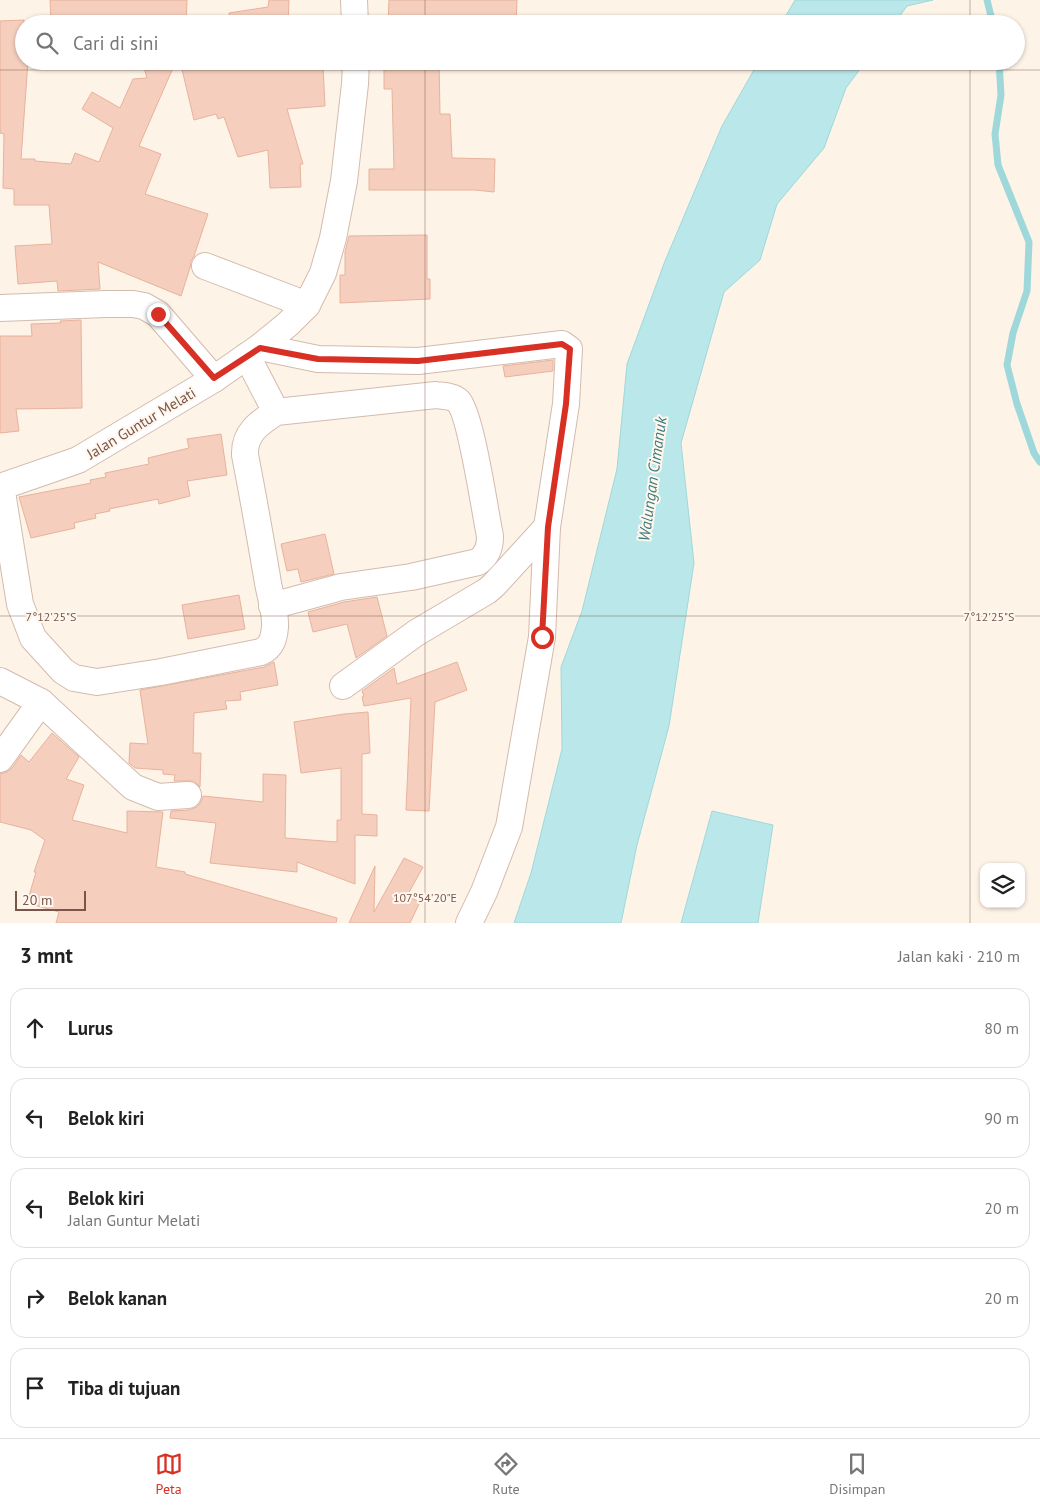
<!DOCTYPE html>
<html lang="id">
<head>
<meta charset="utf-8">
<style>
	:root { --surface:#fff; --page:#f2f2f2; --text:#222; --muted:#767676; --line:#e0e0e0; --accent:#d93025 }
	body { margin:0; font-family:"PT Sans",sans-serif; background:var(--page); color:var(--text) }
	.controls { position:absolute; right:15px; bottom:15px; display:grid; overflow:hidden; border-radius:10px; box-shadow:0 1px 4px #0004 }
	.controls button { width:45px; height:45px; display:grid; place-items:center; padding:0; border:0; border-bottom:1px solid var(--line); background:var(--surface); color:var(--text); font:25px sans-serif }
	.scale { position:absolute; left:15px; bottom:12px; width:71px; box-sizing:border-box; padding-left:5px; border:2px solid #795649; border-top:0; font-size:14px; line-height:18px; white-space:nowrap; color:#795649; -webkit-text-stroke:4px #fff7ee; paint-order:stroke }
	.stop { position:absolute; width:15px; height:15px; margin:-11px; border:4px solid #d93025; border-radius:50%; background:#fff }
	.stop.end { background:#d93025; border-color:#fff; box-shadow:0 1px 5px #0008 }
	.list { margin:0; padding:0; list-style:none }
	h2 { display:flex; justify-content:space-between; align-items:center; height:65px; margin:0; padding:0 20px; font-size:21px }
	h2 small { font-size:16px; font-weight:400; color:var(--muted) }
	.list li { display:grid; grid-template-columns:32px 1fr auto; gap:15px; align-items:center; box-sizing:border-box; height:80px; margin:0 10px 10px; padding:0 10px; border:1px solid var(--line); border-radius:15px }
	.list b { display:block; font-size:19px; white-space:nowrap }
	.list p { margin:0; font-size:16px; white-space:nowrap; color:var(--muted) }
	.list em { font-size:16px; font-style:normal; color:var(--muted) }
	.icon { flex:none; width:28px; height:28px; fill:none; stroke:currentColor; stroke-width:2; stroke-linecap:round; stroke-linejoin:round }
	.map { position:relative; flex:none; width:1040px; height:923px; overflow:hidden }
	.search { position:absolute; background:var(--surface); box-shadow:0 1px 4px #0004; left:15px; right:15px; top:15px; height:55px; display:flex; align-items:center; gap:12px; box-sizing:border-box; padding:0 18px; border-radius:28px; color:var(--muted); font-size:19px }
	.sheet { height:515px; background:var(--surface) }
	nav { display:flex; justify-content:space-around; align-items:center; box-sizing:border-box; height:70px; border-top:1px solid var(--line); background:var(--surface); font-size:14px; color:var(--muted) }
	nav a { display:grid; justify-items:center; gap:2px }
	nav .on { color:var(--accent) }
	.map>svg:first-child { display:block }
	.water { fill:#bae7e9; stroke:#9fd8db }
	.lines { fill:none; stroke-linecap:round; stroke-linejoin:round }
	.stream { stroke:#9fd8db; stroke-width:7 }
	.building { fill:#f5cebd; stroke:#e8b29c }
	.minor-casing { stroke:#d3bbae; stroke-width:28 }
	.minor { stroke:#fff; stroke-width:26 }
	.route { stroke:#d93025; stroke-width:6 }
	.ticks { fill:none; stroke:#795649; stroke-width:1; stroke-opacity:0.45 }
	.labels { text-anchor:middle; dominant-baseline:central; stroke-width:4; stroke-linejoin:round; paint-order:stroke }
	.street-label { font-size:15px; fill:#795649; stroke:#fff7ee }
	.water-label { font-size:16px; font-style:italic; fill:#3c7b7f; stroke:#fff7ee }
	.ticks-label { font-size:12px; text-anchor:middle; fill:#795649; stroke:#fff7ee; stroke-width:4; stroke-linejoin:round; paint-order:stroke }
</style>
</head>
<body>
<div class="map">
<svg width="1040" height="923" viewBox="0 0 1040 923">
	<rect width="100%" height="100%" fill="#fef3e7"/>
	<!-- water -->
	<g class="water">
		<polygon points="795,0 933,0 907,6 894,24 781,24"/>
		<polygon points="759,61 866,61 846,88 824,148 777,204 760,260 724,292 681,443 694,563 669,726 637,845 621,923 514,923 531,873 562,749 561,667 582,611 617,469 627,364 665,261 722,126"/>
		<polygon points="712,811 773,825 758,923 681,923"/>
	</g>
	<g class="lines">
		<!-- stream -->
		<g class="stream">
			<polyline points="987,0 993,24"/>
			<polyline points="999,61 1001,95 995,134 998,165 1029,242 1027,291 1013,333 1007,365 1017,404 1034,453 1040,462"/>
		</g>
	</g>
	<!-- building -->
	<g class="building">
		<polygon points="50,0 187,0 186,24 51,24"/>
		<polygon points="269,0 289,0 288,24 230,24 229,13 268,7"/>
		<polygon points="389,0 517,0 516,24 388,24"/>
		<polygon points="24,20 24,61 28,61 21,159 35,159 35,161 71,164 75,153 99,162 113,128 82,109 92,92 120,108 133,79 147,78 142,61 176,61 139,146 161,154 145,194 208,214 194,256 191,261 190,268 181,296 98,262 100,289 58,291 57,281 18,284 15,246 52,244 49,205 14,205 14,189 3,188 4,134 0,133 0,21"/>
		<polygon points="180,61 286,61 287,68 323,66 325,106 287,109 303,164 300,164 301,187 270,188 268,150 238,157 224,117 218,119 216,114 194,120"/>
		<polygon points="384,61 439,61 440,114 450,114 452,158 495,159 494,192 475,190 369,190 369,169 394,169 392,89 384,89"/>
		<polygon points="427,235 427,279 430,279 430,299 340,303 340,275 345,275 345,252 349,236"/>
		<polygon points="81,320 82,408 16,409 19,431 0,433 0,336 32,336 31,324 61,323 60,321"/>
		<polygon points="553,360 553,371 505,377 503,366"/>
		<polygon points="221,434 227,475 187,481 190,496 159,504 158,499 109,509 110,511 95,514 96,518 74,523 75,528 31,538 19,497 91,483 90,480 106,477 105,473 149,464 148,458 189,448 187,439"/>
		<polygon points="325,534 334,574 301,582 298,569 287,571 281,544"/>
		<polygon points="239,595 245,629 188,639 182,605"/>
		<polygon points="377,597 387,636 356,658 347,624 313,632 308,612 344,602"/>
		<polygon points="274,662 278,685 240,692 241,700 225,701 227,709 194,713 193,753 201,753 200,787 194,781 174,781 175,775 163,774 163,770 135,768 129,763 130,743 148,744 140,690 264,667"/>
		<polygon points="457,662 467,690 435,702 429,811 406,810 411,698 364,706 362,697 364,696 362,691 394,668 397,684"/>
		<polygon points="368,712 370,753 362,754 362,814 377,815 377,836 355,835 355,884 297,862 297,872 210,863 216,823 170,818 171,811 189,810 197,807 201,802 203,796 263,802 263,774 286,775 285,838 337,842 337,820 341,820 341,768 301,773 294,722 344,714"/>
		<polygon points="52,733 79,757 66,779 84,785 72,820 127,833 127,811 163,812 156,867 185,872 185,874 337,918 336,923 56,923 59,912 27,903 36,872 34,872 45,840 31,830 0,822 0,774 7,772 12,768 21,755 29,762"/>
		<polygon points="404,858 423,867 407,896 420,902 410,923 349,923 375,866 374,912"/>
	</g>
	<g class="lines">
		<defs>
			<g id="minor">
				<polyline points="354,0 355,24"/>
				<polyline points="205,266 307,305"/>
				<polyline points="0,308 106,304 133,304 144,306 158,314 214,379"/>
				<polyline points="260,347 318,359 418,361 562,344 569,349 566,404 547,527 542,637 509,827 484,892 469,923"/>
				<polyline points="247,356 276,412"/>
				<path d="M1,486L20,604L33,638L63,671L74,678L97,682L161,672L261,652C272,647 274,638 275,627C276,611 269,593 267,577C260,536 253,496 245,455C244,433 259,423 276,412L436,395C443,396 453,396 458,401C471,414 485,512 490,536C490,548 487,555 478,562L411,577L341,587L272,606"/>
				<polyline points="0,487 78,460 214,379 260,347 288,324 307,305 323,273 333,238 344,181 355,84 356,61"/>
				<polyline points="0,681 41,702 133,787 158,797 188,795"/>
				<polyline points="343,686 416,633 487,591 494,585 547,527"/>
				<polyline points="0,759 41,702"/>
			</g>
		</defs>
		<!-- minor casing -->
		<use href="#minor" class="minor-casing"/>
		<!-- minor -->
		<use href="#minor" class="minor"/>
	</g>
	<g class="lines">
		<!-- route -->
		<polyline class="route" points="158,314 214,378 260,348 318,359 418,361 562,344 570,349 566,404 548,527 542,637"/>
	</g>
	<!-- ticks -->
	<path class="ticks" d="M425,0V24M970,0V24M425,61V923M970,61V923M0,70H1040M0,616H1040"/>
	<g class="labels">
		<!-- street labels -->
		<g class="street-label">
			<text transform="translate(141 423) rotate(-31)">Jalan Guntur Melati</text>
		</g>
		<!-- water labels -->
		<g class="water-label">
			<text transform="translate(652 479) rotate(-82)">Walungan Cimanuk</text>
		</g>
	</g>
	<g class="ticks-label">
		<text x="51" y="621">7°12'25"S</text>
		<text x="989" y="621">7°12'25"S</text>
		<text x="425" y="902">107°54'20"E</text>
	</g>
</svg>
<div class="controls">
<button><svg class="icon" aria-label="layers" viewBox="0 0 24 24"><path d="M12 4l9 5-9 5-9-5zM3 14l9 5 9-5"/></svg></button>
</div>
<div class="scale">20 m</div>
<div class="stop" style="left:542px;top:637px"></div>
<div class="stop end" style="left:158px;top:314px"></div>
<div class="search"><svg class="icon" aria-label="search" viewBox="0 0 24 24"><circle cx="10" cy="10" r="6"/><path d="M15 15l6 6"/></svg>Cari di sini</div>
</div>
<section class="sheet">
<h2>3 mnt<small>Jalan kaki · 210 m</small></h2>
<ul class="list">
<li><svg class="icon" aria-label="ahead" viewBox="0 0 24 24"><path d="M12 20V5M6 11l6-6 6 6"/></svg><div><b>Lurus</b></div><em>80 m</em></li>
<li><svg class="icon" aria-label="left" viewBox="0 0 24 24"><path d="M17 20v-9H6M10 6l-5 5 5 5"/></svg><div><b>Belok kiri</b></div><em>90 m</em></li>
<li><svg class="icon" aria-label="left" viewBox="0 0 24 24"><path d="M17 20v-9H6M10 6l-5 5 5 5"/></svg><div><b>Belok kiri</b><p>Jalan Guntur Melati</p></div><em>20 m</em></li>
<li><svg class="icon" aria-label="right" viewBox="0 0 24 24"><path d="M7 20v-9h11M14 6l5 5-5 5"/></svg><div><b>Belok kanan</b></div><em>20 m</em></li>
<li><svg class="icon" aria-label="arrive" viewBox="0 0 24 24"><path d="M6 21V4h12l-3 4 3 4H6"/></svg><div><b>Tiba di tujuan</b></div></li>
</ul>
</section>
<nav>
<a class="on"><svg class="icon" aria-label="map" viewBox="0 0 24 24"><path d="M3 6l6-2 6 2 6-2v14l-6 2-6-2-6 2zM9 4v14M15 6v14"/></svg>Peta</a>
<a><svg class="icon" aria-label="directions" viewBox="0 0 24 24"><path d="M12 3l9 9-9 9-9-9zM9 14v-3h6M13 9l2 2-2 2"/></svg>Rute</a>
<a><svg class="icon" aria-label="saved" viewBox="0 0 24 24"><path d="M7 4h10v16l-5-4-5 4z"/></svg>Disimpan</a>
</nav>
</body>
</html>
